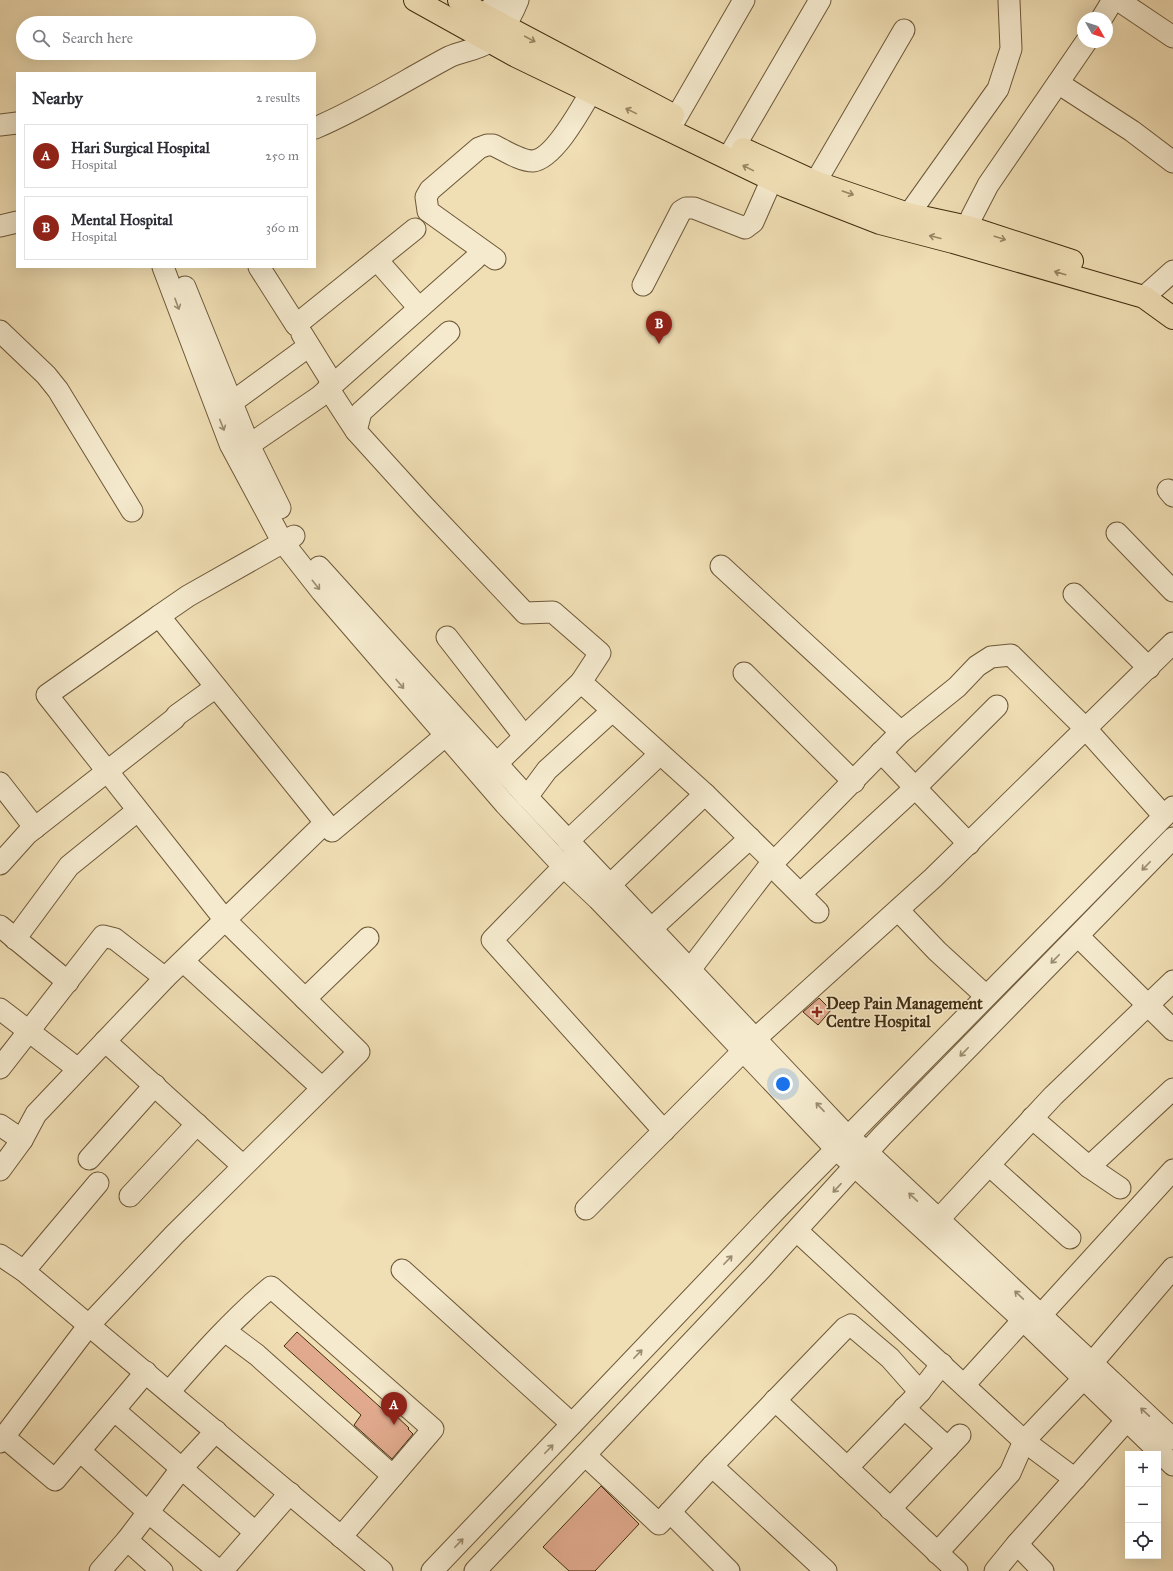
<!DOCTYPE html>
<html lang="en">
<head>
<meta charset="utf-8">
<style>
	:root { --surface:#fff; --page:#f7f7f7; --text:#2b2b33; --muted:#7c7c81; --line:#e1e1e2; --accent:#8f2418 }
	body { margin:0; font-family:"IM FELL Great Primer",serif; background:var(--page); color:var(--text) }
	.controls { position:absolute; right:12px; bottom:12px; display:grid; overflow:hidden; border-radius:0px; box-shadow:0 4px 16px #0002 }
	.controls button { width:36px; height:36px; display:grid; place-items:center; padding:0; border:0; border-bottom:1px solid var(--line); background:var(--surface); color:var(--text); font:20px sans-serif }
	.compass { position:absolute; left:1077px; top:12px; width:36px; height:36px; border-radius:50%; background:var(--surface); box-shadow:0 4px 16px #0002; rotate:129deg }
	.you { position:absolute; left:783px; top:1084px; width:14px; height:14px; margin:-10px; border:3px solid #fff; border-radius:50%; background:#1a73e8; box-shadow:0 0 0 6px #1a73e833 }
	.badge { display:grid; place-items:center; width:26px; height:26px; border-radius:50%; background:var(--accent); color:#fff; font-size:13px; font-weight:700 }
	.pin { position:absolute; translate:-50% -33px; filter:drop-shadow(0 1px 2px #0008) }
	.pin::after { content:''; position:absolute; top:21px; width:14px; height:12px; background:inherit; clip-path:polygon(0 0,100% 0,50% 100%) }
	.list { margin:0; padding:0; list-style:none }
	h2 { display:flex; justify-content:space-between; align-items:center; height:52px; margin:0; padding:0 16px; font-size:17px }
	h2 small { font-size:13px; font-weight:400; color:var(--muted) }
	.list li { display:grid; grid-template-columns:26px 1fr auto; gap:12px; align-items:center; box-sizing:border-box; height:64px; margin:0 8px 8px; padding:0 8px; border:1px solid var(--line); border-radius:0px }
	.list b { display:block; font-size:15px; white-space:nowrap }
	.list p { margin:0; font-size:13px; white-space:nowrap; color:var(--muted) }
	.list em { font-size:13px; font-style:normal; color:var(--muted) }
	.icon { flex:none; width:22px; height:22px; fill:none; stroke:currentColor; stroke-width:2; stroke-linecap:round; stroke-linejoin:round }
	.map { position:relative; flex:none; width:1173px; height:1571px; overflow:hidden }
	.search { position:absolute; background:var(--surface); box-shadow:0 4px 16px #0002; left:16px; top:16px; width:300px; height:44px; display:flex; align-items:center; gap:10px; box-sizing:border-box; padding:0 14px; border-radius:22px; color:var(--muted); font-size:15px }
	.panel { position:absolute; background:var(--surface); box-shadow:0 4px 16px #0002; left:16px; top:72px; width:300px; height:196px; border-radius:0px }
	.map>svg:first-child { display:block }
	.building { fill:#e1aa8e; stroke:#412c0f }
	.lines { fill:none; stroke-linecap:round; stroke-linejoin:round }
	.minor-casing { stroke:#6d5838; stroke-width:23 }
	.major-casing { stroke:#412c0f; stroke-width:24 }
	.minor { stroke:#f5eace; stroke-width:21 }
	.major { stroke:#f0deb4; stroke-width:22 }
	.oneway { stroke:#988562 }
	.oneway2 { stroke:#9b8b6e }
	.poi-dot { fill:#8f2418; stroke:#f5eace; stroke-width:1.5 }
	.labels { text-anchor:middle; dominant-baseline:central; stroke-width:3; stroke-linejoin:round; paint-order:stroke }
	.poi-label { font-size:16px; font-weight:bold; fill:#412c0f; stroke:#f5eace; text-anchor:start }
</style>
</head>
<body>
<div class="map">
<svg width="1173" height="1571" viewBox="0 0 1173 1571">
	<rect width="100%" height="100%" fill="#f0deb4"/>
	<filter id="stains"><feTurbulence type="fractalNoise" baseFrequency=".005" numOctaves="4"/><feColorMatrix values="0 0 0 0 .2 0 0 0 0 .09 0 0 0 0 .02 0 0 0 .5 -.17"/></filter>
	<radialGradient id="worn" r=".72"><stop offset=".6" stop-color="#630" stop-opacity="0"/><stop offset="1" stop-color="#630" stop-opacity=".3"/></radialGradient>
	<!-- building -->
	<g class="building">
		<polygon points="819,998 831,1010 818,1025 803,1012"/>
		<polygon points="297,1332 390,1416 393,1413 409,1428 408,1429 413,1434 392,1459 354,1425 361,1415 284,1346"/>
		<polygon points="601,1486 639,1524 595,1571 569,1571 543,1547"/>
	</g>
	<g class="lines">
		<defs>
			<g id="minor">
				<polyline points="1118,0 1173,37"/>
				<polyline points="1102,18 1113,0"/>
				<polyline points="473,26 499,0"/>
				<polyline points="1058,83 1132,131 1173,162"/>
				<polyline points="0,125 17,123"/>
				<path d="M315,128C362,108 404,81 449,57C462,51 477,50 489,42C503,33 512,15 518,0"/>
				<polyline points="669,130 744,0"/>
				<polyline points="728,158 820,0"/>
				<polyline points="808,195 904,30"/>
				<polyline points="0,226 17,222"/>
				<polyline points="899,228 998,89 1011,49 1009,1"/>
				<polyline points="962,243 972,216 988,185 1086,42"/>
				<path d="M495,259L428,211L426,197L430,190L479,148L487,145H493C504,150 520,161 533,161C554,159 581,109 591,92"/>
				<polyline points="377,260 419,308"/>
				<polyline points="163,267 230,444 282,541 322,592 505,804 563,866 598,899 679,983 836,1149 1023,1320 1173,1465"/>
				<polyline points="259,267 296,325 415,229"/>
				<polyline points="643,285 681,211 686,208 694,208 745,228 753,222 772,179"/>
				<polyline points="185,287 249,445 280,508"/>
				<polyline points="1144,297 1173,271"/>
				<polyline points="0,331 46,375 58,390 132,511"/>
				<polyline points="449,332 361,412 356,431 424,506 525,613 553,612 600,653 581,682 705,794 774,862"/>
				<polyline points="302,334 333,384"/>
				<polyline points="328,388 356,431"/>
				<polyline points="231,403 309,346"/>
				<polyline points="249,445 319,397 475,259"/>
				<polyline points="1168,490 1173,496"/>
				<polyline points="1117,533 1173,591"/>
				<polyline points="294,536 188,596 159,616 332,831 445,736"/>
				<polyline points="721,566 901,732"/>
				<polyline points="319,567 527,797 848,1137 868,1153 1173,1439"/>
				<polyline points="1074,594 1149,668"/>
				<polyline points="447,637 524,736"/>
				<polyline points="744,673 854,782"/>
				<polyline points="881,752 969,844"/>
				<polyline points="487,773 581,682"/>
				<polyline points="0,783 35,828"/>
				<polyline points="527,797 547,770 612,711"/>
				<polyline points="568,841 660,754"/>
				<polyline points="573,857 492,940 664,1131"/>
				<polyline points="0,864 27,834 174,719 177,715 216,687"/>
				<polyline points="771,865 818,912"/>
				<polyline points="611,884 705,794"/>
				<polyline points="801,893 915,788 997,706"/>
				<polyline points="898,910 937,951 986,996"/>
				<polyline points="0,926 68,982"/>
				<polyline points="651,929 750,838"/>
				<polyline points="1078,936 1173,1030"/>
				<polyline points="15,939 69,866 137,811"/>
				<polyline points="183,961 322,1088"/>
				<polyline points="165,978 325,823"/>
				<polyline points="682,980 767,869 901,732 957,687 977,666 991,657 1011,655 1086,729 1164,816"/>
				<polyline points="305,999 368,938"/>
				<polyline points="0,1009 78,1069"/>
				<polyline points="105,1041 243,1166"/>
				<polyline points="0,1068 103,936 115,939 165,978 36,1114 22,1140"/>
				<polyline points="1032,1118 1089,1167 1120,1188"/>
				<polyline points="0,1125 22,1140 0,1170"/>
				<polyline points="89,1159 155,1085"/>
				<polyline points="989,1165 1070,1238"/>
				<polyline points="1089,1167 1173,1089"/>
				<polyline points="130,1196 197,1124"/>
				<polyline points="586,1209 755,1039 933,878 1173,643"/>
				<polyline points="938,1220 1053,1096 1173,981"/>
				<polyline points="797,1231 1024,1441 1084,1378"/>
				<polyline points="0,1255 24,1271 382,1571"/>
				<polyline points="402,1270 572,1424"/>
				<polyline points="24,1271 98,1183"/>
				<polyline points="1041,1315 1173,1170"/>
				<polyline points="225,1331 257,1355 393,1476"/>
				<polyline points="1092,1363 1173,1268"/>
				<polyline points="964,1385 1023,1320"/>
				<path d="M169,1392C201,1355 234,1318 271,1287L433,1429L341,1537"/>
				<polyline points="775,1400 957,1571"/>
				<polyline points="904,1408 948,1448"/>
				<polyline points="114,1410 255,1532"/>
				<polyline points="4,1437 55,1480 146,1372"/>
				<polyline points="0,1442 89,1325 174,1235 359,1052 225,920 47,695 159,616"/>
				<polyline points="80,1451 148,1512 219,1571"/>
				<polyline points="585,1455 659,1524 712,1466 845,1328 851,1325 890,1358 920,1392"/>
				<polyline points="712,1466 826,1571"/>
				<polyline points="847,1468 920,1392 942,1364"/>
				<polyline points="890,1509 960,1435"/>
				<polyline points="670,1512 729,1571"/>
				<polyline points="127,1540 181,1469 216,1431"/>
				<polyline points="1017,1544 1043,1571"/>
				<polyline points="937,1553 1010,1473 1024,1441 1075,1479"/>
				<polyline points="100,1571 127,1540 162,1571"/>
				<polyline points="222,1571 290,1493"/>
				<polyline points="432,1571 776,1210 1173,807"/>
				<polyline points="475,1571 761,1269 882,1136 1173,838"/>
				<polyline points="995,1571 1017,1544 1127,1420"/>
			</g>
			<g id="major">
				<polyline points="415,0 516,56 785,186 880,223 953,242 1144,297 1173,318"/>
				<polyline points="459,0 484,15 673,115"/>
				<polyline points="743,149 815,182 908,214 968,227 1072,261"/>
			</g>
		</defs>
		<!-- minor casing -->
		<use href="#minor" class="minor-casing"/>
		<!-- major casing -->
		<use href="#major" class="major-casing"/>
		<!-- minor -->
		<use href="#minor" class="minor"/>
		<!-- major -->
		<use href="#major" class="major"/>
	</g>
	<!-- one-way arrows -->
	<defs><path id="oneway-shaft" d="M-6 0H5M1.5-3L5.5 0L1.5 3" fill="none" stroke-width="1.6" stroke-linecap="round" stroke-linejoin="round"/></defs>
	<g class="oneway">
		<use href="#oneway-shaft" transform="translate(530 39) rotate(28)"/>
		<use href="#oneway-shaft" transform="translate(631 111) rotate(-154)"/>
		<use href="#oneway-shaft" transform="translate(748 168) rotate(-154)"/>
		<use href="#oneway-shaft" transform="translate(848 193) rotate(19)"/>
		<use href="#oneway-shaft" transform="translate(935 237) rotate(-166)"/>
		<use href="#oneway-shaft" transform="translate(1000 238) rotate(18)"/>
		<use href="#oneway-shaft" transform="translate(1060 273) rotate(-164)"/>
	</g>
	<g class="oneway2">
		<use href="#oneway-shaft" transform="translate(177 304) rotate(70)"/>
		<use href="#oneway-shaft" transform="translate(222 425) rotate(68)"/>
		<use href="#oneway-shaft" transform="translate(316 585) rotate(51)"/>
		<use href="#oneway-shaft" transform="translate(400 684) rotate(50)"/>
		<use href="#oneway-shaft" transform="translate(1146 866) rotate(134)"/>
		<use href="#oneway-shaft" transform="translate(1055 959) rotate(134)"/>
		<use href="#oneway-shaft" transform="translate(964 1052) rotate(134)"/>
		<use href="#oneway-shaft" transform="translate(820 1107) rotate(-133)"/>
		<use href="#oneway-shaft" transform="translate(837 1188) rotate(133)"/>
		<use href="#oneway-shaft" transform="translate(913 1197) rotate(-137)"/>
		<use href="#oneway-shaft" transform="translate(728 1260) rotate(-46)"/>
		<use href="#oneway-shaft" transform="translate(1019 1295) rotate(-137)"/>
		<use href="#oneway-shaft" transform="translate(638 1354) rotate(-46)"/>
		<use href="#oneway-shaft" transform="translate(1145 1412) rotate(-137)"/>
		<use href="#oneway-shaft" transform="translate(549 1449) rotate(-46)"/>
		<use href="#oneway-shaft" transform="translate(459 1543) rotate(-46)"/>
	</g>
	<!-- markers -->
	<path class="poi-dot" d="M815 1006h4v4h4v4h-4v4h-4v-4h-4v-4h4z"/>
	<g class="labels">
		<!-- poi labels -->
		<g class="poi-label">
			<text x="826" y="1003">Deep Pain Management<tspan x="826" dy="18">Centre Hospital</tspan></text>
		</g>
	</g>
	<rect width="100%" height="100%" filter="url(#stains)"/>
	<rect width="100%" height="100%" fill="url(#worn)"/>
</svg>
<div class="controls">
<button>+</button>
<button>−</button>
<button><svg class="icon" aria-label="locate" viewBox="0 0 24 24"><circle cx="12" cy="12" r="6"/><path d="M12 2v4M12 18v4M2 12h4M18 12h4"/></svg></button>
</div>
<svg class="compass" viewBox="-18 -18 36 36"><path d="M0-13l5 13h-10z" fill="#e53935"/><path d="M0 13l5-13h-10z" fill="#7c7c81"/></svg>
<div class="you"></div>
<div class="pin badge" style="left:394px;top:1425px">A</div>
<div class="pin badge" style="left:659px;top:344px">B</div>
<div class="search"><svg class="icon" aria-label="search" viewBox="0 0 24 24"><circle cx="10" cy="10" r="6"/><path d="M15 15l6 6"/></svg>Search here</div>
<section class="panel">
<h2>Nearby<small>2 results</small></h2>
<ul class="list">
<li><span class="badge">A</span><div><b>Hari Surgical Hospital</b><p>Hospital</p></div><em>250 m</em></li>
<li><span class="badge">B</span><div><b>Mental Hospital</b><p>Hospital</p></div><em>360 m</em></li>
</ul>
</section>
</div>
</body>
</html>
